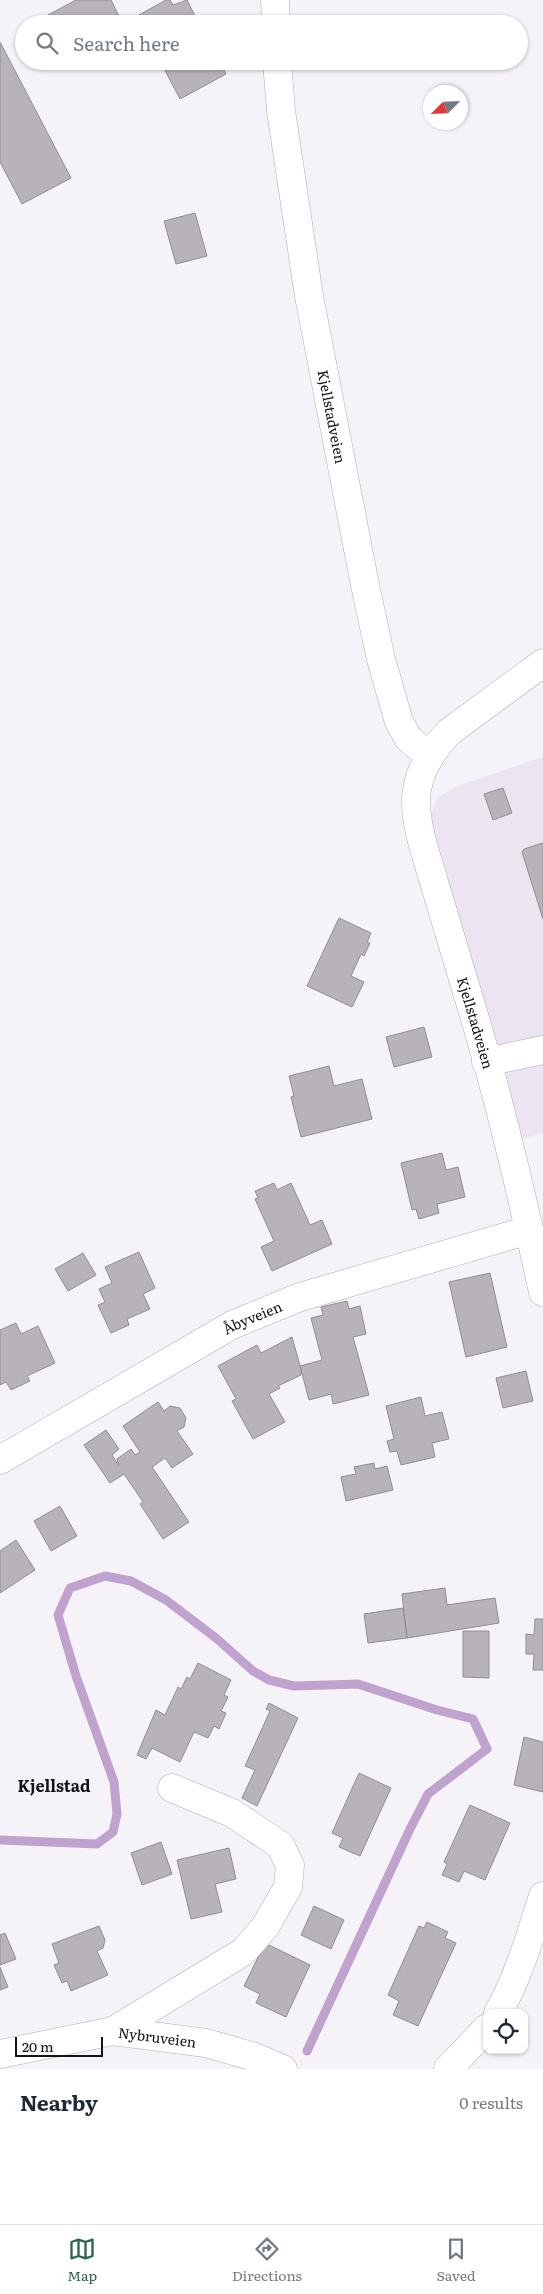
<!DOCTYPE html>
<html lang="en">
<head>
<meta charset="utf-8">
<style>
	:root { --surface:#fff; --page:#f2f2f3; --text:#1f2937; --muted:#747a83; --line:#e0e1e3; --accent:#2a654e }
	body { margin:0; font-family:Literata,serif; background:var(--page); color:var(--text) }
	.controls { position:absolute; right:15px; bottom:15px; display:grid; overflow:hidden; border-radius:10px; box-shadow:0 1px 4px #0004 }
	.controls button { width:45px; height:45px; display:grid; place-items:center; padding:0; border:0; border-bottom:1px solid var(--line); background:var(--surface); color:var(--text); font:25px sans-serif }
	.compass { position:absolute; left:423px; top:85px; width:45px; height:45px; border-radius:50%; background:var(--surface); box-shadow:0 1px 4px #0004; rotate:246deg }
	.scale { position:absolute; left:15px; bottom:12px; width:88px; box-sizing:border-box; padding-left:5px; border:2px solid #131214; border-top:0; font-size:14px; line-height:18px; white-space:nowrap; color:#131214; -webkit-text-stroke:4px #f6f3f8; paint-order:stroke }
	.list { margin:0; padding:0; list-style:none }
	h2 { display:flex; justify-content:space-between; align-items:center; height:65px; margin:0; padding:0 20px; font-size:21px }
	h2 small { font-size:16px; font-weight:400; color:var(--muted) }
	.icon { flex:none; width:28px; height:28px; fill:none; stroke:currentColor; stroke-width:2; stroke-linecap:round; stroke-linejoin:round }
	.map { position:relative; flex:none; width:543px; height:2069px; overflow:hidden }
	.search { position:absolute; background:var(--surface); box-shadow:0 1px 4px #0004; left:15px; right:15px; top:15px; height:55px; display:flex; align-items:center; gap:12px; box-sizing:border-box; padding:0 18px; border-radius:28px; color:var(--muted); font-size:19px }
	.sheet { height:155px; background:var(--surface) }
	nav { display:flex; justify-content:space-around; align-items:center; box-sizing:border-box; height:70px; border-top:1px solid var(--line); background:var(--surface); font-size:14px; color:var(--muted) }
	nav a { display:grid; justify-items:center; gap:2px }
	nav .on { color:var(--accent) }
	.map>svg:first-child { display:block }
	.built { fill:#ece4f0 }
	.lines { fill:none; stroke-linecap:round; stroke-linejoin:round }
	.stream { stroke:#c0a2ce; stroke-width:9 }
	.building { fill:#b7b3b8; stroke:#918e93 }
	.minor-casing { stroke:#afacb1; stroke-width:29 }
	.minor { stroke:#fff; stroke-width:28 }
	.labels { text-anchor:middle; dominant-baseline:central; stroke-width:4; stroke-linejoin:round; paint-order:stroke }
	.street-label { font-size:14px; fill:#131214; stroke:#f6f3f8 }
	.quarter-label { font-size:16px; font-weight:bold; fill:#131214; stroke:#f6f3f8 }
</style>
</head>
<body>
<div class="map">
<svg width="543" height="2069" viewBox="0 0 543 2069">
	<rect width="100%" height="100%" fill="#f6f3f8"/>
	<!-- built -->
	<polygon class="built" points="543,757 543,1133 519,1140 419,848 437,798 457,786"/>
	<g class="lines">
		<!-- stream -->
		<polyline class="stream" points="0,1840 97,1844 113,1832 117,1814 114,1782 76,1676 58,1615 70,1588 105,1576 131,1581 166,1600 216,1638 253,1671 269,1680 294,1686 358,1684 437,1710 473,1719 487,1749 428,1794 410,1829 307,2051"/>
	</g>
	<!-- building -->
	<g class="building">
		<polygon points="76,0 111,0 119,16 105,24 53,24 48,15"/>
		<polygon points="166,0 170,0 173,5 187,0 199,24 139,24 143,22 139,15"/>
		<polygon points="0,42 71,178 22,204 0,162"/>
		<polygon points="160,61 219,61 226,74 180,99"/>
		<polygon points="195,213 207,256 176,264 164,221"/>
		<polygon points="503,788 512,813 493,820 484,794"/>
		<polygon points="543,843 543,919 522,852 524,849"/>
		<polygon points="339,918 371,933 367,942 370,943 364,956 361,954 351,976 364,982 352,1007 307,986"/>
		<polygon points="424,1027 432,1057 394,1067 386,1037"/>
		<polygon points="329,1066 334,1086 362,1079 372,1119 301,1137 291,1097 294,1096 289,1076"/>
		<polygon points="442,1153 446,1170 458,1167 465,1197 437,1204 439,1213 419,1219 416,1209 412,1210 401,1163"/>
		<polygon points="274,1183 277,1190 291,1183 310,1225 322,1220 332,1244 272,1271 261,1247 274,1241 255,1199 258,1198 255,1191"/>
		<polygon points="139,1252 155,1288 143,1294 150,1309 127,1319 129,1325 111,1333 98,1305 105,1302 99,1289 112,1283 105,1267"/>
		<polygon points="83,1253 96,1275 68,1291 55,1269"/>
		<polygon points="490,1273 507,1347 466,1357 449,1282"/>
		<polygon points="347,1301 349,1309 360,1306 366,1334 353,1337 369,1395 333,1404 331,1394 309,1400 300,1366 322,1360 311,1318 323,1315 321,1307"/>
		<polygon points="16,1323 21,1334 38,1326 55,1363 27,1376 30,1381 11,1390 6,1382 0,1385 0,1330"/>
		<polygon points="292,1337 301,1369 301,1375 278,1386 280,1388 269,1394 285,1422 253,1439 232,1401 236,1399 218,1366 257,1345 261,1353"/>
		<polygon points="526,1371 533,1401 503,1408 496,1378"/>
		<polygon points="421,1397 425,1416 442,1412 449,1439 432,1443 435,1457 401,1465 397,1451 390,1452 387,1441 394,1439 386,1406"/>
		<polygon points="158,1402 164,1411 170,1406 180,1408 186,1418 184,1427 177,1431 193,1454 172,1468 165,1458 152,1467 189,1522 163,1539 140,1504 143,1502 124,1474 110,1483 84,1445 106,1430 119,1449 112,1455 119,1466 117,1459 131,1449 135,1455 140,1452 123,1426"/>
		<polygon points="374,1463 375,1469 387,1466 393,1490 346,1501 341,1477 356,1474 354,1467"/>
		<polygon points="60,1506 77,1536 51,1551 34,1521"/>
		<polygon points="16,1540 35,1570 0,1593 0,1551"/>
		<polygon points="445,1588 447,1605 495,1598 499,1623 407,1638 402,1594"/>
		<polygon points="403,1608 407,1638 368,1643 364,1614"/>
		<polygon points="535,1619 543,1619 543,1670 533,1670 534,1654 526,1654 526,1634 534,1635"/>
		<polygon points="463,1631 489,1631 489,1678 463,1677"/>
		<polygon points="198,1663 231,1680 224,1695 228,1697 221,1711 226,1713 219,1729 214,1726 208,1738 194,1732 180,1762 152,1748 146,1759 137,1755 156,1710 165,1715 178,1687 181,1689 187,1677 190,1679"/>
		<polygon points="269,1703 298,1718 257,1806 242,1798 255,1770 245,1766 270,1711 266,1709"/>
		<polygon points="524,1737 543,1742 543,1792 514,1785"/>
		<polygon points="359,1773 391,1788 360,1856 339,1847 343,1838 332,1833"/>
		<polygon points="470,1805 510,1823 485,1880 464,1871 459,1882 442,1875 447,1864 444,1862"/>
		<polygon points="161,1842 172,1874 142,1885 131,1853"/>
		<polygon points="229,1848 236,1879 215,1884 222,1912 191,1919 177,1860"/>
		<polygon points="314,1906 344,1920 331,1949 301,1935"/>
		<polygon points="427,1922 448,1932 445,1938 456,1943 418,2026 393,2015 399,2001 388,1995 419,1926 424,1928"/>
		<polygon points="99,1926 105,1940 103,1948 97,1951 108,1975 71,1991 67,1981 62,1983 54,1965 59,1963 52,1944"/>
		<polygon points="5,1933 16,1959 0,1965 0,1935"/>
		<polygon points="265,1943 310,1965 286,2017 256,2003 260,1994 244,1986"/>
		<polygon points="0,1967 8,1987 0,1990"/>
	</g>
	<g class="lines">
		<defs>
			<g id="minor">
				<polyline points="275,0 276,24"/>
				<path id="s1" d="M277,61L281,111L309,296L365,585L381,659L399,722L409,739L429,756"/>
				<path id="s2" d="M543,663L449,732C431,751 416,774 416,801C416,829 427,857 434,882C446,922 458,962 470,1002C499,1097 522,1195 543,1292"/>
				<polyline points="486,1062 543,1050"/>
				<path id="s3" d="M0,1460L232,1325L300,1297L529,1230"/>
				<path d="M498,2013C519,1976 530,1936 543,1896"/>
				<polyline points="113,2031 243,1952 265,1927 288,1887 290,1865 280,1845 232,1813 172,1788"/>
				<path id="s4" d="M0,2054L113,2031L206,2043L255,2057L283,2069"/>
				<polyline points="448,2069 487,2028"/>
			</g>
		</defs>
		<!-- minor casing -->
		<use href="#minor" class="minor-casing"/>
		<!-- minor -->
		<use href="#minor" class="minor"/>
	</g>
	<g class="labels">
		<!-- street labels -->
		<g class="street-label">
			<text stroke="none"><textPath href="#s1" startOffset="360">Kjellstadveien</textPath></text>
			<text stroke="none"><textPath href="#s2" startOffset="425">Kjellstadveien</textPath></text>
			<text stroke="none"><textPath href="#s3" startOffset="290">Åbyveien</textPath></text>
			<text stroke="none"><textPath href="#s4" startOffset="160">Nybruveien</textPath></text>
		</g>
		<!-- quarter labels -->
		<g class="quarter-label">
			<text x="54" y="1785">Kjellstad</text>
		</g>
	</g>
</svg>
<div class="controls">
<button><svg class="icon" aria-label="locate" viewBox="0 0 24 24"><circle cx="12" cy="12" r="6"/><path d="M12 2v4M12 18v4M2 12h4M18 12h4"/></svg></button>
</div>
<svg class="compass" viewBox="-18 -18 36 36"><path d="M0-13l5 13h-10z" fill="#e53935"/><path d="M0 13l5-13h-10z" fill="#747a83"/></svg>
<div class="scale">20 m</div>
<div class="search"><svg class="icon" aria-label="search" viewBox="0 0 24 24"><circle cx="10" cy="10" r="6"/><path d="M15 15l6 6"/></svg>Search here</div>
</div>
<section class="sheet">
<h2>Nearby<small>0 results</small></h2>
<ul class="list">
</ul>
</section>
<nav>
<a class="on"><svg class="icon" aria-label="map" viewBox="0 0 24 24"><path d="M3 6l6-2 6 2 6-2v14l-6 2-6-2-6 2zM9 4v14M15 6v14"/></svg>Map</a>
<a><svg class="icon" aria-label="directions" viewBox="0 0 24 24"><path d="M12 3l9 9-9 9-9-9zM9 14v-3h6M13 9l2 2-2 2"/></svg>Directions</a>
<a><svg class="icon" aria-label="saved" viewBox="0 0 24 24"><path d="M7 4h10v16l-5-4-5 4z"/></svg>Saved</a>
</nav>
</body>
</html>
